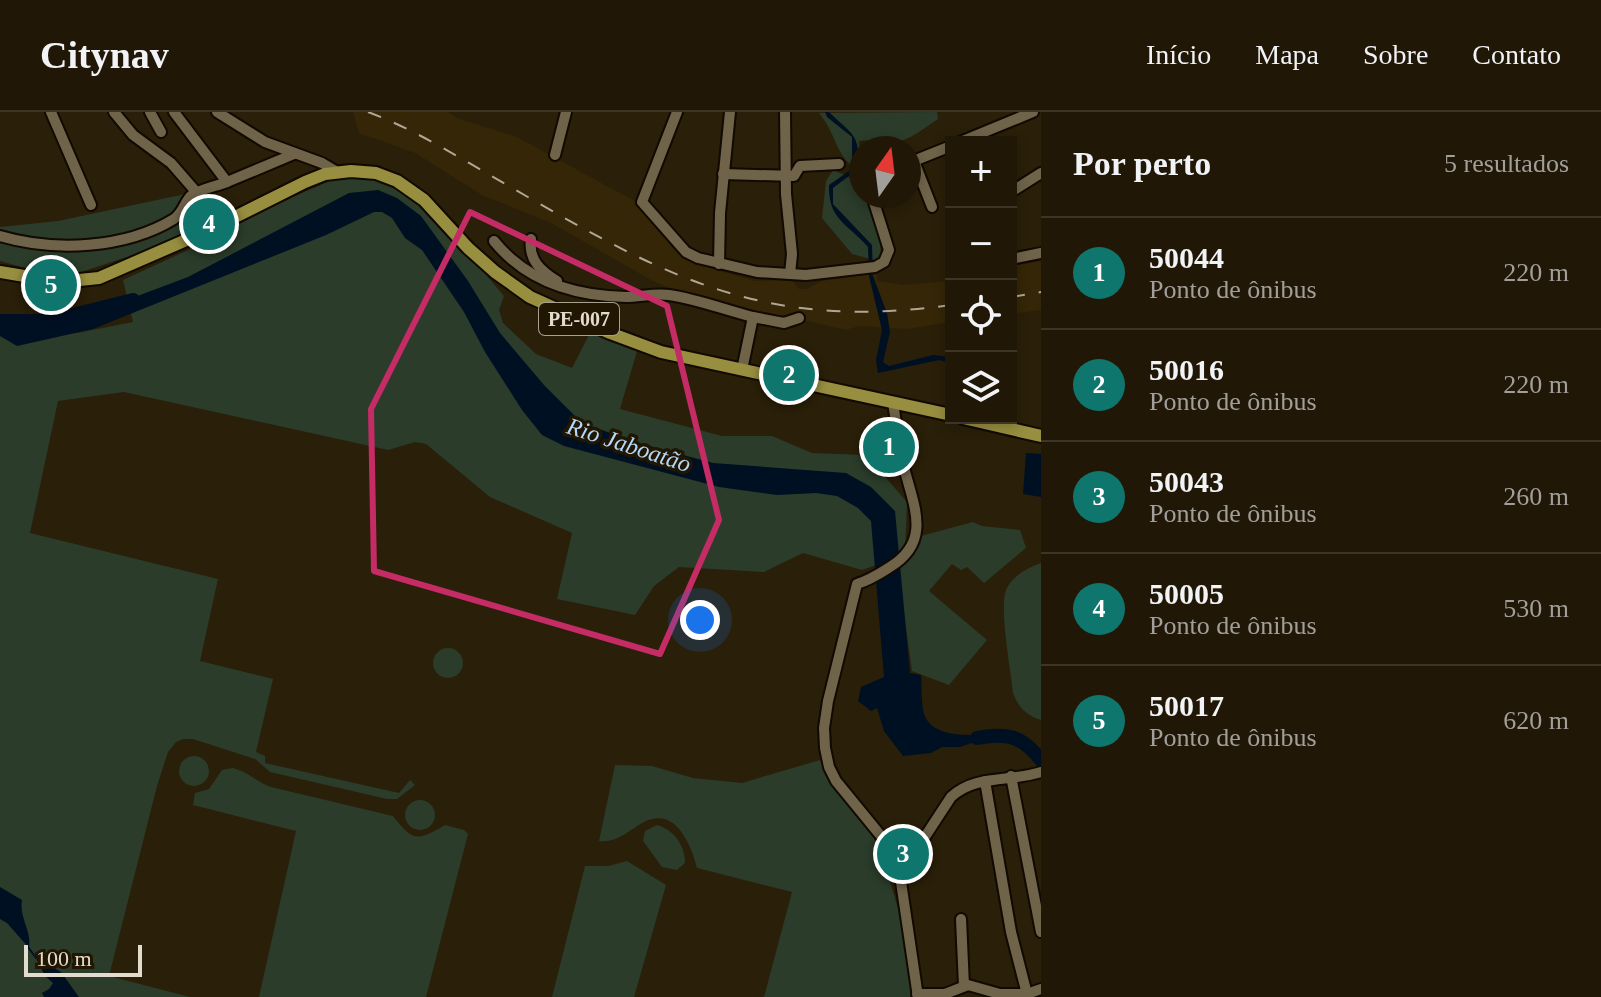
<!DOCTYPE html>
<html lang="pt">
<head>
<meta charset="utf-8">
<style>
	:root { --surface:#201706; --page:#2d2414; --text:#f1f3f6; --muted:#a29f9b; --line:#3d3628; --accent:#0f766e }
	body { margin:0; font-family:Georgia,serif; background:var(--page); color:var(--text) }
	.controls { position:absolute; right:24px; top:24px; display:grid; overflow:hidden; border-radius:0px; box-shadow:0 4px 12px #0003 }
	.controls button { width:72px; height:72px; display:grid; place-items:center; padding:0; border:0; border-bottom:2px solid var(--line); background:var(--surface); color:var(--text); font:40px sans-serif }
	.compass { position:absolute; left:849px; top:24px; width:72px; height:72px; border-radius:50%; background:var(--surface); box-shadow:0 4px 12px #0003; rotate:14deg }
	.scale { position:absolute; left:24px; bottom:20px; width:118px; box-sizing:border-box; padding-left:8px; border:4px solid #e3dcce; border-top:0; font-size:22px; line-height:28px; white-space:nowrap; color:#e3dcce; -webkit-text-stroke:6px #201601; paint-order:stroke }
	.you { position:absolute; left:700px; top:508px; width:28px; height:28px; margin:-20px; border:6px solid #fff; border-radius:50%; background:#1a73e8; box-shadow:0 0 0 12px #1a73e833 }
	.badge { display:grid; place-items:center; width:52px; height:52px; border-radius:50%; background:var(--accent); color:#fff; font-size:26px; font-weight:700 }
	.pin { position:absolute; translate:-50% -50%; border:4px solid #fff; box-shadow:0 2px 8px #0006 }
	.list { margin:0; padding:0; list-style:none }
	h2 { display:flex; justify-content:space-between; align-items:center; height:104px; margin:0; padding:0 32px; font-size:34px }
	h2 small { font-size:26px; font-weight:400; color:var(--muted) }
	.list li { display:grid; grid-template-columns:52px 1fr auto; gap:24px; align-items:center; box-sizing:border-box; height:112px; padding:0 32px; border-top:2px solid var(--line) }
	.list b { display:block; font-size:30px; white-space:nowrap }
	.list p { margin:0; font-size:26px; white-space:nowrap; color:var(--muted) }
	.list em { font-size:26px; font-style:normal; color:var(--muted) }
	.icon { flex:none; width:44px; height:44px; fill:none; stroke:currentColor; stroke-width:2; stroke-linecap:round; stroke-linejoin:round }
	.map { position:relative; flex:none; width:1041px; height:885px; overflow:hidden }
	header { display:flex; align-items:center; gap:48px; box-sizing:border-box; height:112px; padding:0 40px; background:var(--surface); border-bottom:2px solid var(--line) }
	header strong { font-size:38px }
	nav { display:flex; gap:44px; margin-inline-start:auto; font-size:28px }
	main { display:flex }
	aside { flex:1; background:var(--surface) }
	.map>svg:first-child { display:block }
	.built { fill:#342606 }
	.green { fill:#2b3c2a }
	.water { fill:#001023 }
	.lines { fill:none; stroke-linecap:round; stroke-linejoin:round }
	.stream { stroke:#001023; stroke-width:2 }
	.river { stroke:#001023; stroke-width:14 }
	.minor-casing { stroke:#120900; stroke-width:14 }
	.major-casing { stroke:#120900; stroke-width:16 }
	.minor { stroke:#6f634a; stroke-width:10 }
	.major { stroke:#988e3f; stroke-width:12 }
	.rail { stroke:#afa796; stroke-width:2; stroke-dasharray:14 14; stroke-linecap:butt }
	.marked { fill:none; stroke:#c52c66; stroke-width:6; stroke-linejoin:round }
	.labels { text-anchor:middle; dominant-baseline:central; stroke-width:7; stroke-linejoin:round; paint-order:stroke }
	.shield { fill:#201601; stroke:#a8a190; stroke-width:2 }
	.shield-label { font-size:20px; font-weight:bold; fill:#e3dcce }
	.water-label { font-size:24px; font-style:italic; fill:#b3d8fc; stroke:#201601 }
</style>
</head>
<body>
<header>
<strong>Citynav</strong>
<nav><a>Início</a><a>Mapa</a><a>Sobre</a><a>Contato</a></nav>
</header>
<main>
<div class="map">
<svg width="1041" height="885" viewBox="0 0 1041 885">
	<rect width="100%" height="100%" fill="#2a1f08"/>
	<!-- built -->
	<g class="built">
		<polygon points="353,0 448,0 457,6 517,25 633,88 653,110 672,135 689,148 717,158 755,169 792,168 799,177 807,177 822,169 876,161 878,169 904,173 951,169 951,210 907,217 859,214 846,218 807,209 802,205 780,208 691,185 653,169 551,111 482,83 415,41 359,21"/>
		<polygon points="1041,149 1041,198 1011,202 1011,154"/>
	</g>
	<!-- green -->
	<g class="green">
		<path d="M937,0L938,7C923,17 904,33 885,31C875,30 870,27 859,29L861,61C834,44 838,24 819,1Z"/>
		<polygon points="833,58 861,70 861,84 865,84 880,130 881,143 874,148 852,142 822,106 826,69"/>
		<polygon points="344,63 369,64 396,73 438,106 504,184 499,198 503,211 536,242 572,256 592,217 638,236 620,297 722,324 772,324 812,341 866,343 907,390 905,443 862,458 803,441 764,460 679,455 654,474 635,503 557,487 572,421 490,385 426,332 415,330 388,338 124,280 58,289 30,421 218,467 200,549 273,567 256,640 265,644 265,651 399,681 410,668 415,673 397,687 387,687 270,660 255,647 193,627 183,627 176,630 168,640 157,674 109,864 190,885 0,885 0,224 77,221 133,210 123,168 197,134 245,105"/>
		<polygon points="190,81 209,102 200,113 151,137 75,162 29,157 0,149 0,115 58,109"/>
		<polygon points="973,410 982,414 1020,418 1026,436 984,471 967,455 961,458 952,452 929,479 987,528 949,573 912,559 899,465 901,448 917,425"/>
		<path d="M1041,451V608C1026,603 1019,596 1013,581C1011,560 999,496 1006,478C1012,464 1027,456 1041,451Z"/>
		<circle cx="448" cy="551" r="15"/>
		<circle cx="194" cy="659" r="15"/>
		<path d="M820,648L880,735L915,855L913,885H764L792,780L697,756C691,733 676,694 644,710C629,718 618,731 599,729L615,653L652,654L693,666L742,671Z"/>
		<path d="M233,656C250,661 255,669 271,675L393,704C413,729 416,730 445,713L464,718L468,722L426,885H259L296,719L193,693L195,681L209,677L222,658Z"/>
		<circle cx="420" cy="703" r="15"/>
		<path d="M657,713C674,718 685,733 685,751L677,758L662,755L643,729L645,719Z"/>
		<polygon points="627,749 666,773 634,885 552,885 585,754 608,754"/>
	</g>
	<!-- water -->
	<g class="water">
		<path d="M825,0H829C851,22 862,22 857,58L833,76V92L872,133L873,164L887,201L890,220L883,250L889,254L933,243L951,245V251L939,248L878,261L876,248L882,218L869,164L868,135C848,112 828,108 829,73L852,57V25L827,5Z"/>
		<path d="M378,78L397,86L421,104L468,169L500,221L544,273L582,311L639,331L713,351L846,361L871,375L895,399L910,561L921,563C922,574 921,590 924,602C933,628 973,622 994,623L960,635H942L931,641L903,644L884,619L877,596L871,599L858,589L861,575L884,565L871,409L858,396L837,384L816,381L777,383L719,375L564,334L542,323L522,298L485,240L464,200L422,138L405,126L392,106L382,100H374L326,123L93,217L17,234L0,224V203L71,209L188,165L349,81Z"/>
		<polygon points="1026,341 1041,342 1041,385 1023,382"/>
		<path d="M0,775L22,788C19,806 32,819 29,836L7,811L0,807Z"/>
		<polygon points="36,846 61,860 79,885 44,885 42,881 49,877 53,871 45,864"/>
	</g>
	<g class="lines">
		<!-- stream -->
		<polyline class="stream" points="28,835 36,846"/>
		<!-- river -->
		<g class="river">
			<polyline points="0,209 49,209 133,188"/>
			<path d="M977,626C1007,620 1022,624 1041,648"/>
		</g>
		<defs>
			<g id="minor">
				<polyline points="51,0 91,93"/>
				<polyline points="114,0 133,23 171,51 198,82"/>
				<polyline points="150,0 161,20"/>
				<polyline points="174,0 227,70 294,42"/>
				<polyline points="217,0 265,30 322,51 339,61"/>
				<polyline points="677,0 642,90 686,140 698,146 757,160 806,163 875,155 884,150 889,138 872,84"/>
				<polyline points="785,0 786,82 792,142 790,162"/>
				<polyline points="960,30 1033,0"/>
				<polyline points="555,43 566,0"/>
				<polyline points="914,49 932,95"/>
				<polyline points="911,50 951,34"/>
				<polyline points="723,62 794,64 800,54 839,52"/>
				<polyline points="1011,80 1041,61"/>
				<path d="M0,124C54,140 125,137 174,107C184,100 185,88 192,83C201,77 217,74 227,70"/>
				<path d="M531,127C528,148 541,159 557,169"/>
				<path d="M494,129C527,170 574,184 626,185C640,185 654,181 669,183C697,187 725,198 753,205"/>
				<polyline points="1011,147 1041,141"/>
				<polyline points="719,152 720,101 730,0"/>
				<polyline points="742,258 753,205 784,211 799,206"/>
				<path d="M893,290C896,310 898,331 903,351C912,391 934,428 890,455C879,462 870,468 857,472L828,589L824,616L825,636L829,655L836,669L881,724L891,740L900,763L918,885"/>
				<polyline points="1011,664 1041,820"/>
				<polyline points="985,669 1011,820 1027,882 1041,877"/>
				<path d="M900,763L951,685C976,662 1012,670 1041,660"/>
				<polyline points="961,807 964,874"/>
				<polyline points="917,882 945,882 968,873 1000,882 1027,882"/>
			</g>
			<g id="major">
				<polyline points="0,160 60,170 99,166 207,119 305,70 325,62 351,59 376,61 397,69 424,88 468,136 495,160 530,185 610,221 661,240 951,303"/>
				<polyline points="963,306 1041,324"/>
			</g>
		</defs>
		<!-- minor casing -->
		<use href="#minor" class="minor-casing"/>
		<!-- major casing -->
		<use href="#major" class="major-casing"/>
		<!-- minor -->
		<use href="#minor" class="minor"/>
		<!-- major -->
		<use href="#major" class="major"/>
		<!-- rail -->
		<g class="rail">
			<path d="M368,0C419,19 466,50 514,77C669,167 766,219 951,193"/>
			<polyline points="1011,185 1041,180"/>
		</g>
	</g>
	<!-- marked area -->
	<path class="marked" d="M470,100L667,194L719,408L660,542L374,459L371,297Z"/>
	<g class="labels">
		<!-- shield labels -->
		<rect class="shield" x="539" y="191" width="80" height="32" rx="6"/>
		<g class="shield-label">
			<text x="579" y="207">PE-007</text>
		</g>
		<!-- water labels -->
		<g class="water-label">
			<text transform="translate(629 333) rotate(18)">Rio Jaboatão</text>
		</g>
	</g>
</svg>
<div class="controls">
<button>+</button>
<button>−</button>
<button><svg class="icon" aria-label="locate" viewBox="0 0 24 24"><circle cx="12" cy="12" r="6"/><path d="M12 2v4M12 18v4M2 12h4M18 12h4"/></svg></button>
<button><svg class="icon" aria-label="layers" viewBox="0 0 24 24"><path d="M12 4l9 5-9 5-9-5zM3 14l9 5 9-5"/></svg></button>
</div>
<svg class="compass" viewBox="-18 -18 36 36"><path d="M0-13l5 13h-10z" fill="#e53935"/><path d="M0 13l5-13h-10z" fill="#a29f9b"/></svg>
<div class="scale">100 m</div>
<div class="you"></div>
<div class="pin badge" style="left:889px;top:335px">1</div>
<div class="pin badge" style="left:789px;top:263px">2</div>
<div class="pin badge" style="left:903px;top:742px">3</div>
<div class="pin badge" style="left:209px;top:112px">4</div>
<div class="pin badge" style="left:51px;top:173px">5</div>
</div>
<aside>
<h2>Por perto<small>5 resultados</small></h2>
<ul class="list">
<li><span class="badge">1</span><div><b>50044</b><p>Ponto de ônibus</p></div><em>220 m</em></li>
<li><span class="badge">2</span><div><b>50016</b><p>Ponto de ônibus</p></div><em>220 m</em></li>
<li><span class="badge">3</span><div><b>50043</b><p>Ponto de ônibus</p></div><em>260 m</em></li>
<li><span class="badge">4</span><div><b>50005</b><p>Ponto de ônibus</p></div><em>530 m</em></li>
<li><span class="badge">5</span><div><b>50017</b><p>Ponto de ônibus</p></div><em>620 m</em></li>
</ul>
</aside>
</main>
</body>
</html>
